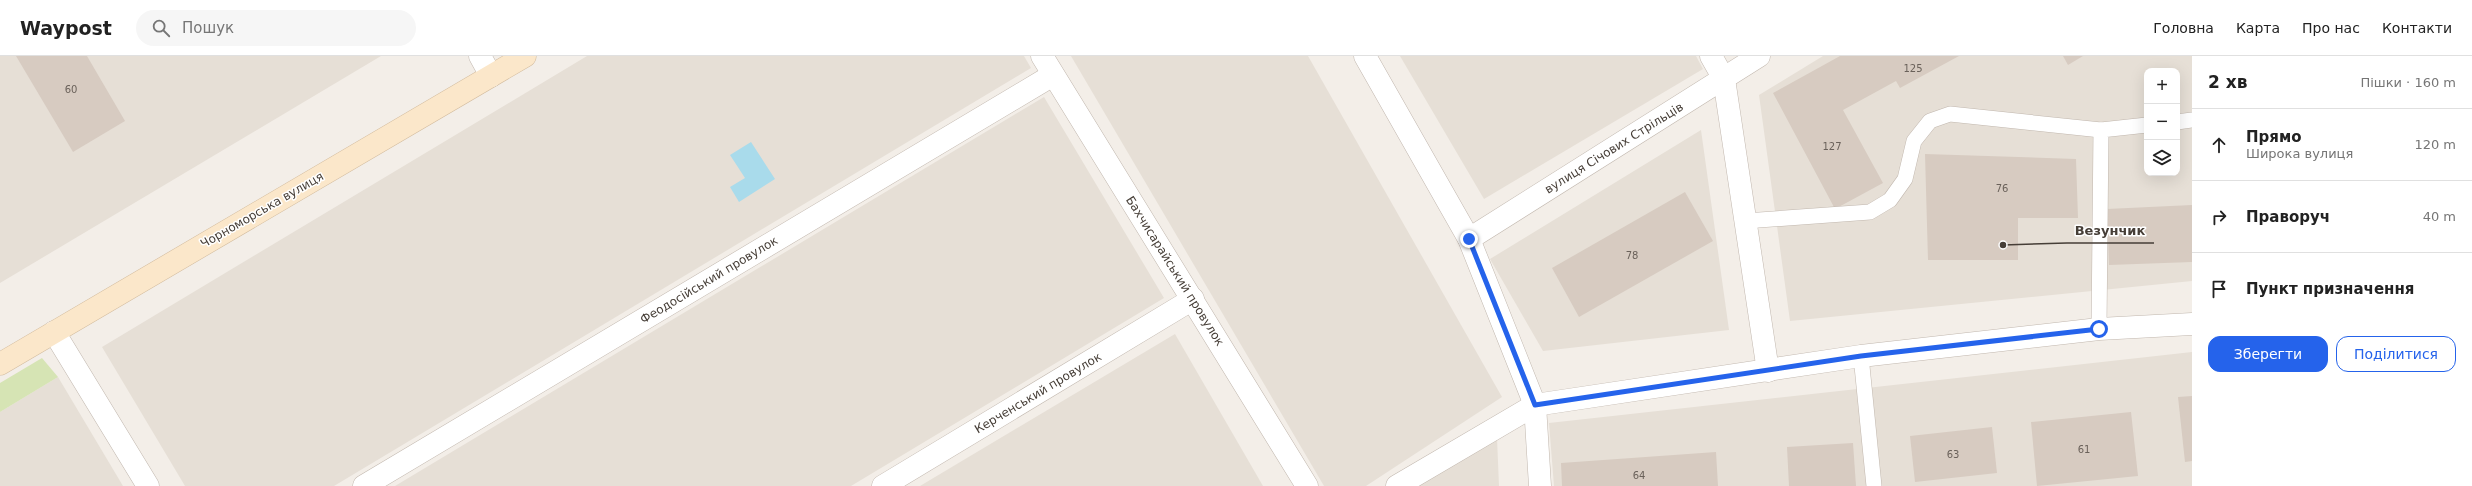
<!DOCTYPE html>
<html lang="uk">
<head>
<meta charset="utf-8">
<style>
	:root { --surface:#fff; --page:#f6f6f6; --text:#222; --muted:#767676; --line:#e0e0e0; --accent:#2563eb }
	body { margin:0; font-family:"DejaVu Sans",sans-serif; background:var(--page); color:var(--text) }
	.controls { position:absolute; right:12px; top:12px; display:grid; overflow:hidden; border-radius:8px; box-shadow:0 4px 16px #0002 }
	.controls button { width:36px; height:36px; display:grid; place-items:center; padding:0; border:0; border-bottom:1px solid var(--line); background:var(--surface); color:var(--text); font:20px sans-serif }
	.stop { position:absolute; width:12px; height:12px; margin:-9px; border:3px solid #2563eb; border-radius:50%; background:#fff }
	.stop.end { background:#2563eb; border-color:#fff; box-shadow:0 1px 4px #0008 }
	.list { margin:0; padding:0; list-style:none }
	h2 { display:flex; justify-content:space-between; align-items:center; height:52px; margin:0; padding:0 16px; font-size:17px }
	h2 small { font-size:13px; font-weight:400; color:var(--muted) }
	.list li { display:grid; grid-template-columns:26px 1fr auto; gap:12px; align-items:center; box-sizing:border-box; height:72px; padding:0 16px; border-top:1px solid var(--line) }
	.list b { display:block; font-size:15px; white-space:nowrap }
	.list p { margin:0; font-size:13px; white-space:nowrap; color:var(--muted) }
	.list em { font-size:13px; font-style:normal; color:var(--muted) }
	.actions { display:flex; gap:8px; padding:12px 16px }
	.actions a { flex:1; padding:9px 0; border:1px solid var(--accent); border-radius:12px; text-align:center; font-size:14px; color:var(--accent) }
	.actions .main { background:var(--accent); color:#fff }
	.icon { flex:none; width:22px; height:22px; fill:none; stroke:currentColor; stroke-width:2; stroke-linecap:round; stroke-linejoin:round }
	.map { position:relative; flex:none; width:2192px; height:430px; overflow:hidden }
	header { display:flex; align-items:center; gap:24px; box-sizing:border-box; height:56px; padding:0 20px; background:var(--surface); border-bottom:1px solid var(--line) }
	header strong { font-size:19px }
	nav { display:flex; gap:22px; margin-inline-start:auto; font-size:14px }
	.search { width:280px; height:36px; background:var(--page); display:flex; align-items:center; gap:10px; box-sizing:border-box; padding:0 14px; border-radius:22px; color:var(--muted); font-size:15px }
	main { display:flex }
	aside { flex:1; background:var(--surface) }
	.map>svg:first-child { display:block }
	.residential { fill:#e6dfd6; fill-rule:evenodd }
	.green { fill:#d6e4b4 }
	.water { fill:#a9dbeb }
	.building { fill:#d7cbc1 }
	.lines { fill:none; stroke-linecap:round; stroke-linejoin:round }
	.lane-casing { stroke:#c1b7ae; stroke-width:16 }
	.street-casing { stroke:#c1b7ae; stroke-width:23 }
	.secondary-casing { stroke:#d2bb9d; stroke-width:23 }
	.lane { stroke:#fff; stroke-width:15 }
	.street { stroke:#fff; stroke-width:22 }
	.secondary { stroke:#fbe7ca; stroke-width:22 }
	.route { stroke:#2563eb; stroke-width:5 }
	.labels { text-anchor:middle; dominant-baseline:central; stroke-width:3; stroke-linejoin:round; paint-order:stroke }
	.number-label { font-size:10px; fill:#6a615a }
	.street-label { font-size:12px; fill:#463e37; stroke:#fff }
	.leader { fill:none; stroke:#463e37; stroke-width:1.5 }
	.callout-dot { fill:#463e37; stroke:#fff; stroke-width:1.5 }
	.callout-label { font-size:13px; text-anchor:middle; font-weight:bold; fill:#463e37; stroke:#fff; stroke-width:3; stroke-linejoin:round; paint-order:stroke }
</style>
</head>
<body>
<header>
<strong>Waypost</strong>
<div class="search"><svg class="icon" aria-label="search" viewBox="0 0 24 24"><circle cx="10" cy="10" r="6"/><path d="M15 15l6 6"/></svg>Пошук</div>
<nav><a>Головна</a><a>Карта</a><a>Про нас</a><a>Контакти</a></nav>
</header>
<main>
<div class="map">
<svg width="2192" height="430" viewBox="0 0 2192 430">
	<rect width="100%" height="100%" fill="#f3eee8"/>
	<!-- residential -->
	<g class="residential">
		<polygon points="0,0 381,0 0,227"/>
		<polygon points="587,0 1024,0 1031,12 334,430 185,430 102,291"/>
		<polygon points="1071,0 1308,0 1502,341 1366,430 1324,430"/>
		<polygon points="1400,0 1696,0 1703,13 1484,143"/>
		<path d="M1823,0H2192V225L1790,265L1759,39ZM2147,15H2177V117H2147Z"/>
		<polygon points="1044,41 1164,242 851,430 395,430"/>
		<polygon points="1701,74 1729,274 1543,295 1490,203"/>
		<polygon points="1175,278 1263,430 920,430"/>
		<polygon points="2192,296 2192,430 1554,430 1549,367"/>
		<polygon points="58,321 123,430 0,430 0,356"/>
		<polygon points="1497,382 1499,430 1418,430"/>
	</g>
	<!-- green -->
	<polygon class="green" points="42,302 58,321 0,356 0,327"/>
	<!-- water -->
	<polygon class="water" points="751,86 775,123 739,146 730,131 745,122 730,99"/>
	<!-- building -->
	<g class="building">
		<polygon points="16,0 87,0 125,65 73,96"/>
		<polygon points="1840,0 1959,0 1900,32 1896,25 1843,54 1883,127 1835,153 1773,37"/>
		<polygon points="2063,0 2083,0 2068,9"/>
		<polygon points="1925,98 2076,103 2078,162 2018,162 2018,204 1928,204"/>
		<polygon points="1685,136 1713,185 1579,261 1552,212"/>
		<polygon points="2192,149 2192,206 2109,209 2107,153"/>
		<polygon points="2192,340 2192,405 2185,406 2178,341"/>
		<polygon points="2131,356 2138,420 2037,430 2031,366"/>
		<polygon points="1992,371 1997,417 1915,426 1910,380"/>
		<polygon points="1853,387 1856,430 1789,430 1787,391"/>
		<polygon points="1716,396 1718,430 1562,430 1561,407"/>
	</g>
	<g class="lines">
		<defs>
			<g id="lane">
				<polyline points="2177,66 2192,64"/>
				<polyline points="1745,165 1870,156 1890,144 1905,123 1914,85 1930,65 1950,58 2101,74"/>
				<polyline points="2099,273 2101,74 2147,69"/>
				<polyline points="1861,300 1874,430"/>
			</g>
			<g id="street">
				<polyline points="480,0 491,20"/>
				<polyline points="1042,0 1307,430"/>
				<polyline points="1365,0 1469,183 1535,349 1540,430"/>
				<polyline points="1711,0 1724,23 1768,315"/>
				<polyline points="1469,183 1759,0"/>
				<polyline points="54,276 148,430"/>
				<polyline points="364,430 1053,19"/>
				<polyline points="883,430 1193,243"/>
				<polyline points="1397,430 1535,349 1861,300 2099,273 2192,268"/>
			</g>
			<polyline id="secondary" points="0,308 525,0"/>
		</defs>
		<!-- lane casing -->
		<use href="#lane" class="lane-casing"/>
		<!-- street casing -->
		<use href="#street" class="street-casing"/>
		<!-- secondary casing -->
		<use href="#secondary" class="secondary-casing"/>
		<!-- lane -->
		<use href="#lane" class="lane"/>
		<!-- street -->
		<use href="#street" class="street"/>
		<!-- secondary -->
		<use href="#secondary" class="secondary"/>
	</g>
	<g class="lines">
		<!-- route -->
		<polyline class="route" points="1469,183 1535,349 1861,300 2099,273"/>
	</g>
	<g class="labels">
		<!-- number labels -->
		<g class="number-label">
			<text x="1913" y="12">125</text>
			<text x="71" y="33">60</text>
			<text x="1832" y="90">127</text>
			<text x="2002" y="132">76</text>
			<text x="1632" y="199">78</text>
			<text x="2084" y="393">61</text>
			<text x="1953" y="398">63</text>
			<text x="1639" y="419">64</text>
		</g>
		<!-- street labels -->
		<g class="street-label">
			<text transform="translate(1614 92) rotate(-32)">вулиця Січових Стрільців</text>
			<text transform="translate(262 154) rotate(-30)">Чорноморська вулиця</text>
			<text transform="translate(1175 215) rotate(58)">Бахчисарайський провулок</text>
			<text transform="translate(709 224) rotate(-31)">Феодосійський провулок</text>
			<text transform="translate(1038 337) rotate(-31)">Керченський провулок</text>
		</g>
	</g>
	<!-- callouts -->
	<path class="leader" d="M2003 189L2067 187H2154"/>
	<circle class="callout-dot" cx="2003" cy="189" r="4"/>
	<g class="callout-label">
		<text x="2110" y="179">Везунчик</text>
	</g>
</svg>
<div class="controls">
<button>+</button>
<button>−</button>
<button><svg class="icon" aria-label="layers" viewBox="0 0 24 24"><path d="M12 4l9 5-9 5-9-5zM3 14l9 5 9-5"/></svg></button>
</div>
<div class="stop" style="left:2099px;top:273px"></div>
<div class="stop end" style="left:1469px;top:183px"></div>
</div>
<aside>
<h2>2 хв<small>Пішки · 160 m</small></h2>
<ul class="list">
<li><svg class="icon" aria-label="ahead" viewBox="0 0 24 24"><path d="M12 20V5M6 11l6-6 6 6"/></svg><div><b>Прямо</b><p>Широка вулиця</p></div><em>120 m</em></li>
<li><svg class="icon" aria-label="right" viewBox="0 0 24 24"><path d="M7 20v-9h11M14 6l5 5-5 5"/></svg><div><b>Праворуч</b></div><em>40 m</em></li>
<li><svg class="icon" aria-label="arrive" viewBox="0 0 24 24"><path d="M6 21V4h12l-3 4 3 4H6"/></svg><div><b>Пункт призначення</b></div></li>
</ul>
<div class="actions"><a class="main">Зберегти</a><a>Поділитися</a></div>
</aside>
</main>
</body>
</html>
